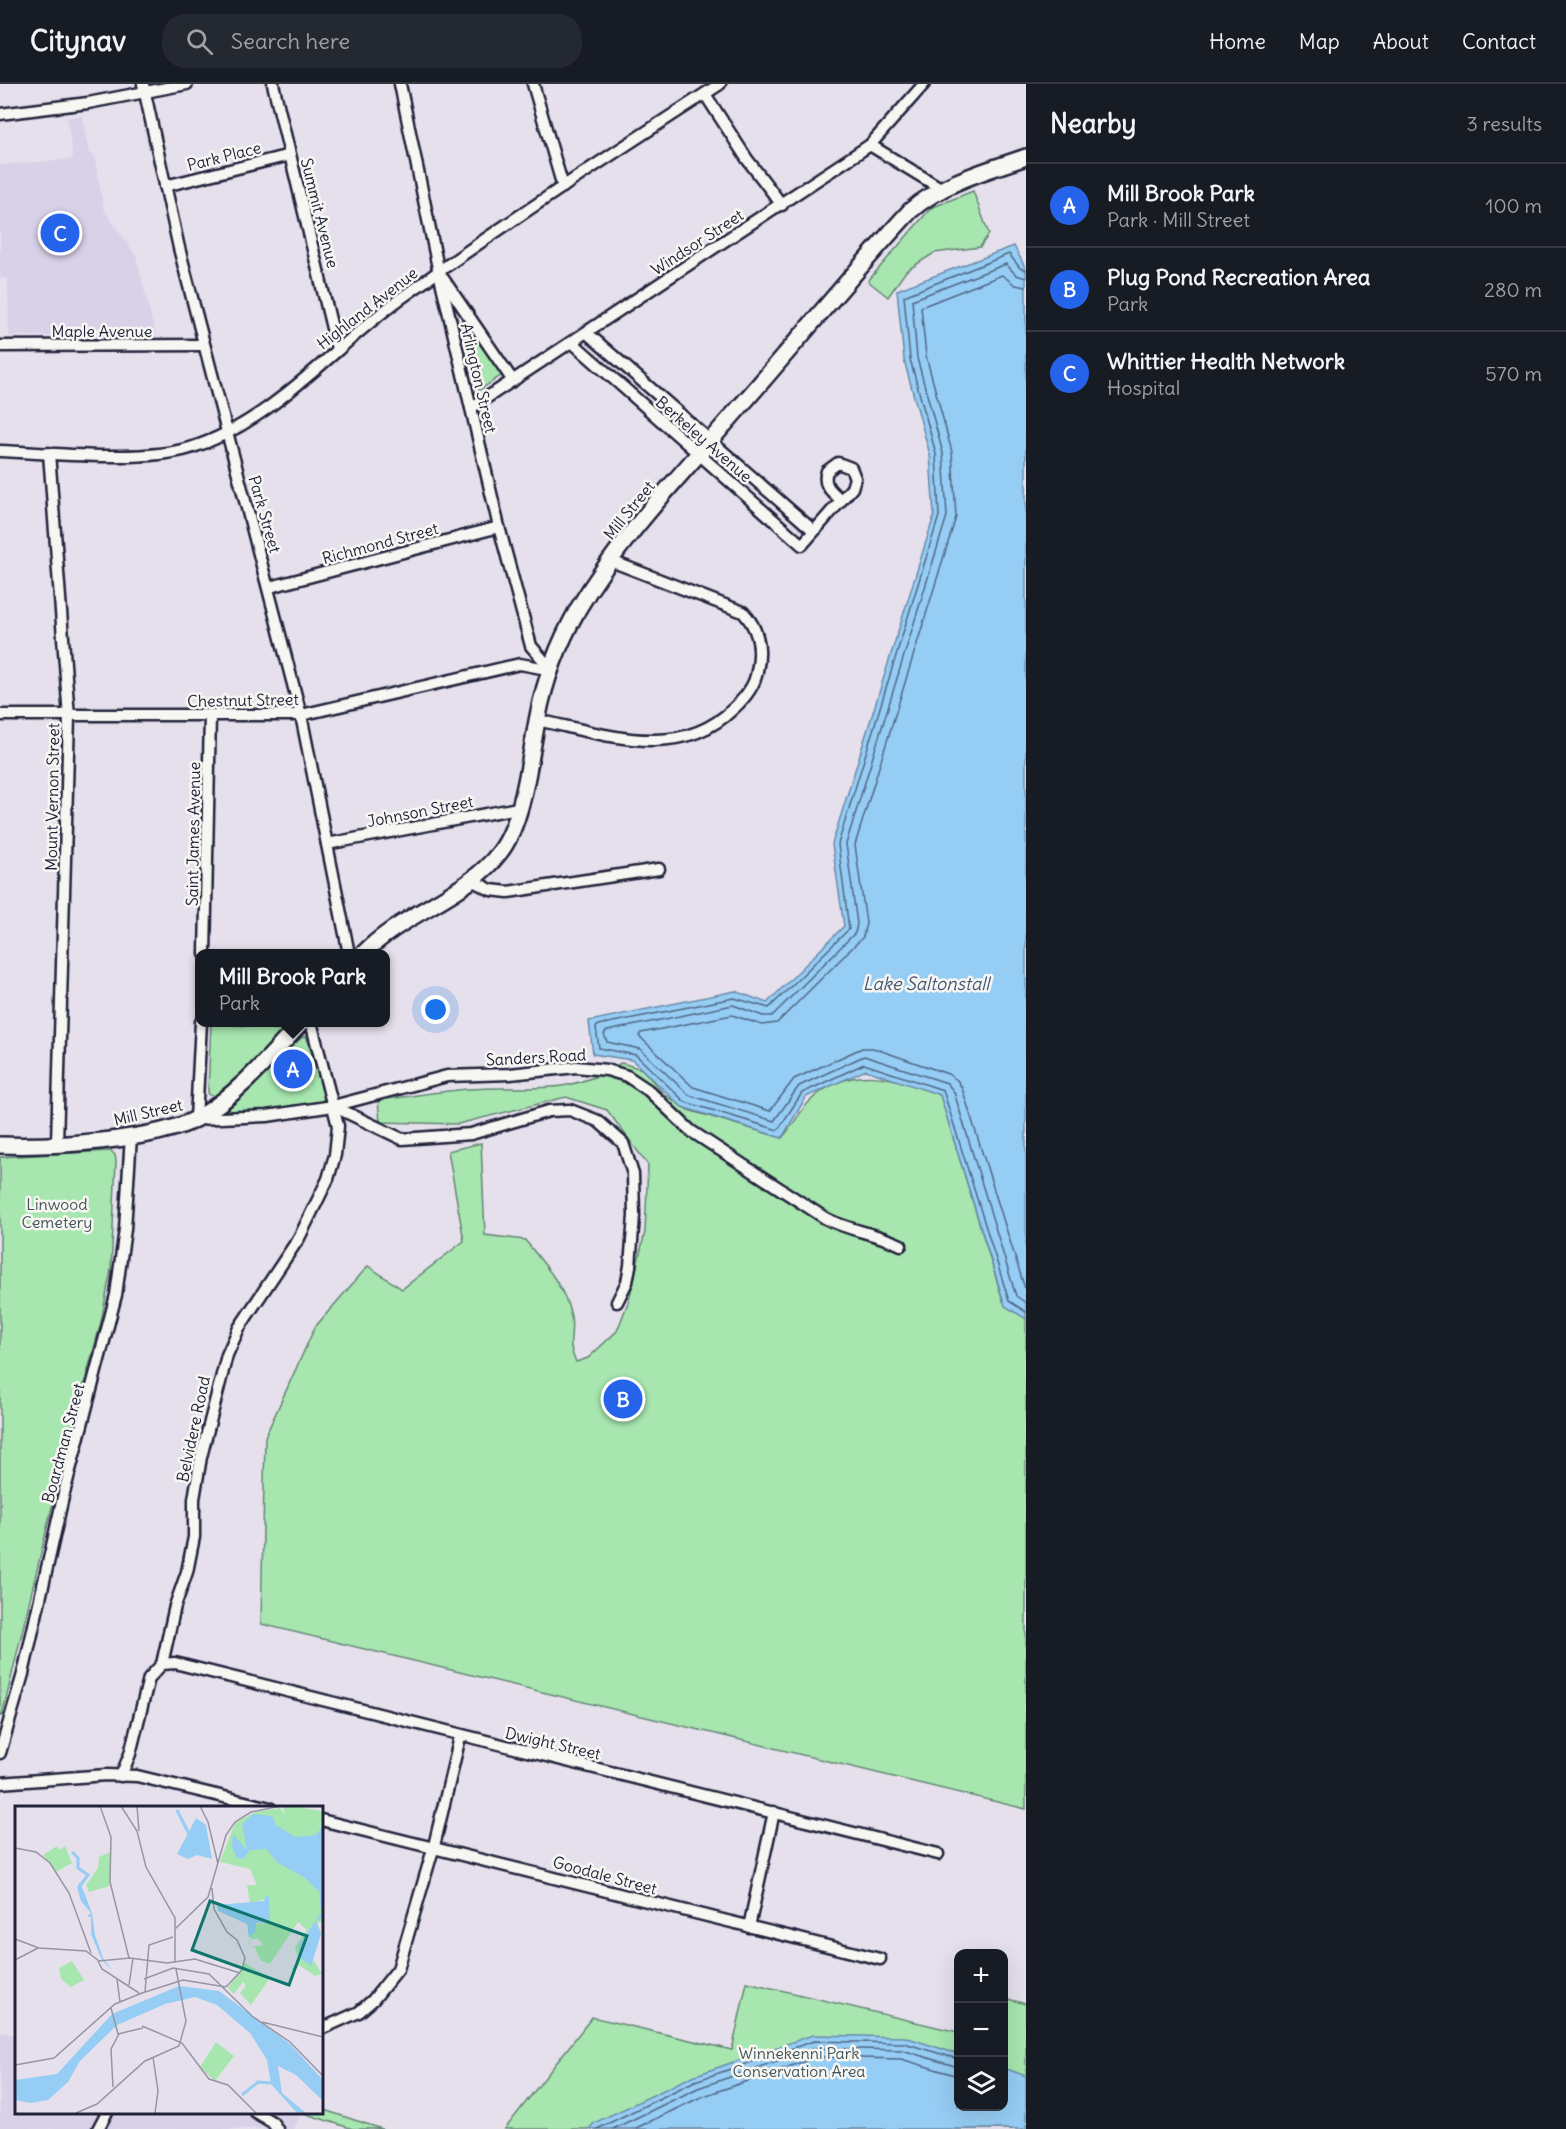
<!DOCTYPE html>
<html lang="en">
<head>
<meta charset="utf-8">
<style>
	:root { --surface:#171b24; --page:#242831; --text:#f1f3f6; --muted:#9ea1a6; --line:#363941; --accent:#2563eb }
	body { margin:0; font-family:Delius,sans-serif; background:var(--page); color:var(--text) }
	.controls { position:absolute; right:18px; bottom:18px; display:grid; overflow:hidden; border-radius:12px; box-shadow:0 6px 24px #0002 }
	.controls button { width:54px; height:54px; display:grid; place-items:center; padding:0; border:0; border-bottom:2px solid var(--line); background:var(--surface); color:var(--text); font:30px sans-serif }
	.you { position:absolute; left:436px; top:926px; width:21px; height:21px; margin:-15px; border:4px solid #fff; border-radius:50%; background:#1a73e8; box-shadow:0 0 0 9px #1a73e833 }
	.badge { display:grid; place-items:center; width:39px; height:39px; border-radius:50%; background:var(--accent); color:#fff; font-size:20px; font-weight:700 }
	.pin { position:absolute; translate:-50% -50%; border:3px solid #fff; box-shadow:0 2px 6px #0006 }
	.popup { position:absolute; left:195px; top:865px; width:195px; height:78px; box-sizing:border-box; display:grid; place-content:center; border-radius:12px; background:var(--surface); filter:drop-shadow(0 2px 4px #0005); font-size:20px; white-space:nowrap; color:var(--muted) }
	.popup b { font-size:22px; color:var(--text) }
	.popup::after { content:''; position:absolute; left:50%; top:100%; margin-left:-12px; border:12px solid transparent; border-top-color:var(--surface) }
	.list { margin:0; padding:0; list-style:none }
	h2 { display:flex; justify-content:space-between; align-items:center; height:78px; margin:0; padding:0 24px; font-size:26px }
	h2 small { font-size:20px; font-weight:400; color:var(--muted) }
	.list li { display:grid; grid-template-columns:39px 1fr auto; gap:18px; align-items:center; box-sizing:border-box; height:84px; padding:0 24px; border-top:2px solid var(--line) }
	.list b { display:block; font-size:22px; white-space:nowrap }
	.list p { margin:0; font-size:20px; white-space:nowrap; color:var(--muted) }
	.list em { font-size:20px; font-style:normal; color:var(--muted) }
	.icon { flex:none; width:33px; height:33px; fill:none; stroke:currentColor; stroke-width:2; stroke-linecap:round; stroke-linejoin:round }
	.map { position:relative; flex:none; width:1026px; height:2045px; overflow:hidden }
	header { display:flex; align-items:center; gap:36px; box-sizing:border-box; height:84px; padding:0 30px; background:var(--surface); border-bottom:2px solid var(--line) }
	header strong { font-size:28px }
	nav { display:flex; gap:33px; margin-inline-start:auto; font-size:21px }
	.search { width:420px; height:54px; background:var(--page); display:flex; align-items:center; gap:15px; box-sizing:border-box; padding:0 21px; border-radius:24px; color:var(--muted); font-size:22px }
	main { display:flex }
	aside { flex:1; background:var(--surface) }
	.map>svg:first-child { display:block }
	.built { fill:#d9d1e8 }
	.green { fill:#a7e7af; stroke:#648475; stroke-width:1.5 }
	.water { fill:#96cdf4; stroke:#6889aa; stroke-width:1.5 }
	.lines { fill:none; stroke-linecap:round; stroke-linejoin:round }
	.shore { stroke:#506685; stroke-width:1.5 }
	.minor-casing { stroke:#22223b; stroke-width:15 }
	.secondary-casing { stroke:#22223b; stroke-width:20 }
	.minor { stroke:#f6f6f2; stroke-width:10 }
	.secondary { stroke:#f6f6f2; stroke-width:15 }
	.labels { text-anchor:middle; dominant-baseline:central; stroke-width:5; stroke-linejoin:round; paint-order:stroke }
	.street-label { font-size:16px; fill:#22223b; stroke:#f6f6f2 }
	.park-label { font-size:16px; fill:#435358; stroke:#f6f6f2 }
	.water-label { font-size:18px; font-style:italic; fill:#455572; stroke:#f6f6f2 }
	.inset-river { fill:none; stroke:#96cdf4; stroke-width:3 }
	.inset-road { fill:none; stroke:#9794a5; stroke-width:1.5 }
	.view { fill:#0f766e; fill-opacity:0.15; stroke:#0f766e; stroke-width:3 }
	.inset-edge { fill:none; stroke:#22223b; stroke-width:3 }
</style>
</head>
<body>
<header>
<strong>Citynav</strong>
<div class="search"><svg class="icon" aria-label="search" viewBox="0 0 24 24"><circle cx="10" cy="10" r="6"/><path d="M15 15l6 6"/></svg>Search here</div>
<nav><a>Home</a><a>Map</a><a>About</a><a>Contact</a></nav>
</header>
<main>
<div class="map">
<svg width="1026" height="2045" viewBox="0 0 1026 2045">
	<rect width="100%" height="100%" fill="#e5e0ec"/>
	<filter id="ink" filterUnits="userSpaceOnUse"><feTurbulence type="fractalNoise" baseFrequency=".0167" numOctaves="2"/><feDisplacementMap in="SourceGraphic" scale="12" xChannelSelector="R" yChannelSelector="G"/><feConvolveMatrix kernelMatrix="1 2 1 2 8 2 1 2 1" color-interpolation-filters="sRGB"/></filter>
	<g filter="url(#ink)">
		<!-- built -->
		<g class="built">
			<polygon points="82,32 89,70 94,71 104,126 136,172 156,253 9,252 8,195 0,194 0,81 73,75 67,34"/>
			<polygon points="0,1948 16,1951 16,2028 302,2029 293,2045 0,2045"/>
		</g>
		<!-- green -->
		<g class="green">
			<polygon points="973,107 989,150 980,163 934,169 906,187 888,213 868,197 931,124"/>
			<polygon points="460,228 502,291 478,307"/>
			<polygon points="211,939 278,944 283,948 222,1010 216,1013 209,1011 208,1008"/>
			<polygon points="306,952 326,1010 321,1019 232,1031 229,1029 230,1021 301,954"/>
			<path d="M621,979L642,985L664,1010L688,1026L782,1054C792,1043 800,1027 810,1017C850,978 895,993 940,1011L1003,1217L1026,1234V1725L261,1540L265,1353L315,1243L368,1182L402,1205L464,1157L448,1067L481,1059L485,1151L525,1156C544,1180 564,1201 571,1232C574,1250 566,1260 576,1278L588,1274L617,1247L629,1216L645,1148L648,1081L607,1026L566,1013L458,1040L380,1038L378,1016C409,1013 439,1007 470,1005C531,1000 563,1015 621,979Z"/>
			<polygon points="111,1067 115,1071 116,1077 111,1186 101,1238 61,1385 2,1632 0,1631 0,1073"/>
			<polygon points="747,1898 958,1948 958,2022 1004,2022 1004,1914 1026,1920 1026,2045 505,2045 592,1933 732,1966"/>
			<polygon points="321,2025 382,2045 353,2045 303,2029 321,2028"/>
		</g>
		<!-- water -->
		<g class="water">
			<polygon points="1014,162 1026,185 1026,1235 1005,1222 940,1011 866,986 806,1013 782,1054 682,1023 632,976 593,970 589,937 735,907 767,919 844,842 832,760 934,432 930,371 904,276 897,206"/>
			<polygon points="813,1951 905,1953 958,1970 958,2022 1004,2022 1004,1984 1026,1992 1026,2045 589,2045 594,2039 693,1992"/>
		</g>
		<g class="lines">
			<!-- shore -->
			<g class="shore">
				<polyline points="1026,186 1020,184 1009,170 904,212 910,275 936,370 939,432 838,760 849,845 769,924 734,914 598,941 596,944 599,964 636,971 685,1018 778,1046 802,1009 864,980 943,1006 1009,1217 1026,1228"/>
				<polyline points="1026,194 1016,191 1006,180 912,216 917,274 943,369 947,432 846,760 857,840 855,849 772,932 763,932 733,921 607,947 604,950 607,958 640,965 689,1011 774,1037 799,1002 864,972 947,999 954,1008 1016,1212 1026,1219"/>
				<polyline points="1026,203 1015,201 1002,191 921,223 926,272 952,368 956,433 855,761 866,839 863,853 777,939 762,941 732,931 641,949 639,952 693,1003 770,1027 794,995 862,964 873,964 948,990 957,996 962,1004 1026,1208"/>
				<polyline points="597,2045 695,1997 814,1957 904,1959 958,1975"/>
				<polyline points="613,2045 698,2004 815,1964 902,1966 958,1983"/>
				<polyline points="634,2045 701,2013 817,1973 901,1975 958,1992"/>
			</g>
			<defs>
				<g id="minor">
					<polyline points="143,0 179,164 301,631 349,870"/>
					<polyline points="273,0 337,265"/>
					<polyline points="400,0 438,184 499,443 531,562 552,586"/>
					<polyline points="533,0 563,103"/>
					<polyline points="705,10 747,75 782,121"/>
					<polyline points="0,30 88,19 187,0"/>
					<polyline points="870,61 942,105"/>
					<polyline points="165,102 290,71"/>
					<polyline points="442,193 513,297"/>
					<polyline points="587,249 814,447"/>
					<path d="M573,259L802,461L852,404L855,394L851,384L838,379L827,387C822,401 831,407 841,416"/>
					<polyline points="0,262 203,261"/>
					<polyline points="471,324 870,61 924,0"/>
					<path d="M0,367C53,369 141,379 190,364C272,339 332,264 400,215C504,140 612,70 720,0"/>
					<polyline points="49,369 69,633 57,1059"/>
					<polyline points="270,503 499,443"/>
					<polyline points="0,631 301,631 520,580 552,586"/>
					<path d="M537,636C602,649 678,679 733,625C744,615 755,602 757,587C762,565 759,545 743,528L611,477"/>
					<polyline points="327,760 518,724"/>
					<polyline points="471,796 491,806 508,808 659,785"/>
					<polyline points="205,870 210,631"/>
					<path d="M201,938L196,1035L267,1032L333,1022L447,992L510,990L576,983L607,986L627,992L648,1006L691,1047L825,1134C849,1147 876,1149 901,1161"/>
					<polyline points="273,938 292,938"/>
					<polyline points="333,1022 402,1055 471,1050 549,1027 570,1026 598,1037 623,1059 633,1090 634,1132 630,1182 627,1198 617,1218"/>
					<polyline points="162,1580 175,1579 938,1770"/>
					<polyline points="0,1669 23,1590 63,1413 116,1211 125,1145 131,1052"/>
					<polyline points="121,1692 130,1670 149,1594 162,1580 175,1522 187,1488 194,1453 194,1415 201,1373 227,1271 239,1244 299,1154 328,1095 335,1071 338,1042 311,938"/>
					<polyline points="0,1699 106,1691 137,1692 270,1724"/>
					<polyline points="321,1736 880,1875"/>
					<polyline points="749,1843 774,1728"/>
					<polyline points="321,1945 359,1928 373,1916 398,1885 434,1762 460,1653"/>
					<polyline points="255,2028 272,2038 277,2045"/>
					<polyline points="98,2045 107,2028"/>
				</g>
				<g id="secondary">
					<path d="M363,870C403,828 465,814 500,768C524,737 530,671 538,632C545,596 560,557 578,525C621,452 683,389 738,325C796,259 851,191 910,127C943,98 986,87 1026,73"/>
					<path d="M0,1061C48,1063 157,1057 198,1034C239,1010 270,972 302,938"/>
				</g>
			</defs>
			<!-- minor casing -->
			<use href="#minor" class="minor-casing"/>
			<!-- secondary casing -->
			<use href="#secondary" class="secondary-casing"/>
			<!-- minor -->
			<use href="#minor" class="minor"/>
			<!-- secondary -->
			<use href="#secondary" class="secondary"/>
		</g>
	</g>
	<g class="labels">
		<!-- street labels -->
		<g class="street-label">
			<text transform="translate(224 72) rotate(-14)">Park Place</text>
			<text transform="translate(320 129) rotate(76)">Summit Avenue</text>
			<text transform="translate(697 158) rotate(-33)">Windsor Street</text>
			<text transform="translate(367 224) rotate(-38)">Highland Avenue</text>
			<text x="102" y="247">Maple Avenue</text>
			<text transform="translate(479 294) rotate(77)">Arlington Street</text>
			<text transform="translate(704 355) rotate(41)">Berkeley Avenue</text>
			<text transform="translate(629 426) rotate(-51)">Mill Street</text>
			<text transform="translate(265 430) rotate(74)">Park Street</text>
			<text transform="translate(380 459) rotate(-15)">Richmond Street</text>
			<text transform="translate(243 616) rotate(-1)">Chestnut Street</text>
			<text transform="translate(52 713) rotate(-89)">Mount Vernon Street</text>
			<text transform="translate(420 727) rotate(-11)">Johnson Street</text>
			<text transform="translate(193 750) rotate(-89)">Saint James Avenue</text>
			<text transform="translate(536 973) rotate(-3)">Sanders Road</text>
			<text transform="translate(148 1028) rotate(-13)">Mill Street</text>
			<text transform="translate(193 1345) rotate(-78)">Belvidere Road</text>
			<text transform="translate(63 1359) rotate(-75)">Boardman Street</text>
			<text transform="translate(553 1659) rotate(13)">Dwight Street</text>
			<text transform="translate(605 1791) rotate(15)">Goodale Street</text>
		</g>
		<!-- park labels -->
		<g class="park-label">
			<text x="57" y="1120">Linwood<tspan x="57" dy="18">Cemetery</tspan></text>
			<text x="799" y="1969">Winnekenni Park<tspan x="799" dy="18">Conservation Area</tspan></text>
		</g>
		<!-- water labels -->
		<g class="water-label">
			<text x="926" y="899">Lake Saltonstall</text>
		</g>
	</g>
	<!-- overview -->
	<g transform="translate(15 1722)">
		<rect width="308" height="308" fill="#e5e0ec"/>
		<path d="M276,0L307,5V116L302,117L306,126L296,150L307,168L300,170L284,159L279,165L276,163L284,157L280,141L292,124L283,116L255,158L246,155L240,142L236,141L248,139L243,133H236L232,143L240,118L254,116L251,93L235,97L232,79H242L235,63L205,56L220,17L240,6L265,2L270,9L268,1ZM42,40L44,44L50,40L57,57L41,66L28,49ZM95,46V80L74,86L71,79L83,62L84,51ZM57,155L69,174L56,181L46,173L44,162ZM230,157L255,172L236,199L225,187L231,180L228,176L219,188L213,182ZM201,236L219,250L200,275L185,261Z" fill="#a7e7af"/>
		<path d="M238,8L257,10L261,19L280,31L301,29L307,21V112L301,115L306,128L296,160L284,151V139L306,107L304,86L290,72L263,57L251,43L235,44L228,53L222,52L217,41L218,28L232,44L227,18ZM181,12L191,19L197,53L182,49L173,53L162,48ZM65,76L77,107L80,129L88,152L98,165L87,154L76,128V111L72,110L76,107L66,95L62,81ZM251,90L254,91L255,116L241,117V125L234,132L232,118L203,105L202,99L249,95ZM164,180L204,185L275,238L307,273V294L281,269L263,260L267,287L291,307L281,306L256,278L252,254L235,227L202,199L180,191L150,198L102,219L65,255L53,276L33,294L16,297L0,294V274L42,268L97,208Z" fill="#96cdf4"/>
		<path class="inset-river" d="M162,4L174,28M57,46L63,52V62L73,69L64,81M227,289L243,276L257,277"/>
		<path class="inset-road" d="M85,0L96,31L95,76L114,152M106,0L122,25L131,61L160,112V157M122,0L124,25M185,0L193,16L203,58M0,42L21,46L35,57L54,87L76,147M197,82L199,103L212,126L222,134L230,152L227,164L211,181M160,123L193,91L211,29L220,16L236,6L266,0M0,133L24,142L71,145L84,155L115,152L152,157L180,153L225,167M0,154L23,142M83,155L87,163L124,187M102,173L105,196M129,173L158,162L194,168L237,210L275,236L308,270M114,179L118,152M130,186L134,139L158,131M96,202L103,228L128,222M247,216L308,231M127,220L167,237L194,273L213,279L241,307M138,251L143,285L140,307M0,259L39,252L100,198L127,187L168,174L211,181M98,281L96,243L104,228M61,307L82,298L130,255L164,240L171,215L161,163"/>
		<path class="view" d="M195,95L292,130L274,179L177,144Z"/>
		<rect width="308" height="308" class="inset-edge"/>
	</g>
</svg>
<div class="controls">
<button>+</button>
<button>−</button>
<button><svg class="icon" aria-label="layers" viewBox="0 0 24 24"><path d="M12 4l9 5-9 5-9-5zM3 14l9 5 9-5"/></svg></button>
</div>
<div class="you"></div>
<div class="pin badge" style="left:293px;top:985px">A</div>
<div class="popup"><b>Mill Brook Park</b>Park</div>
<div class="pin badge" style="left:623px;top:1315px">B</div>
<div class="pin badge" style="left:60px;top:149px">C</div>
</div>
<aside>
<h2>Nearby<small>3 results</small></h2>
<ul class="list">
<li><span class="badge">A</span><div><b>Mill Brook Park</b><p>Park · Mill Street</p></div><em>100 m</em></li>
<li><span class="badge">B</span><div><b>Plug Pond Recreation Area</b><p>Park</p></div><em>280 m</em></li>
<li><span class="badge">C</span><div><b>Whittier Health Network</b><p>Hospital</p></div><em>570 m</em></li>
</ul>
</aside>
</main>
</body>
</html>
